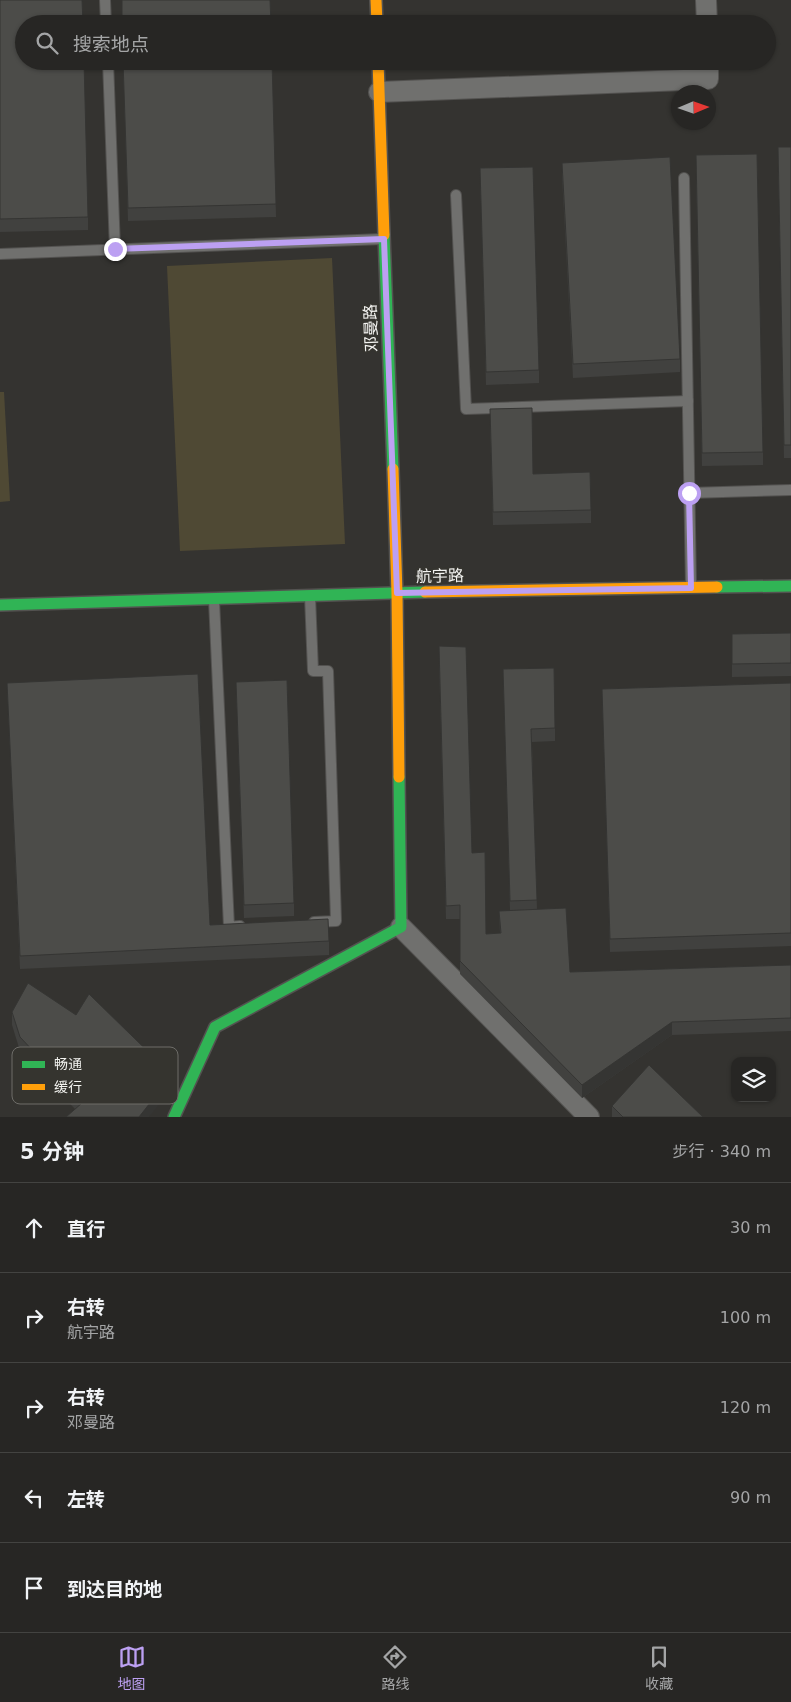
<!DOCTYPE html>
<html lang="zh">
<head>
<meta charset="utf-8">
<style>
	:root { --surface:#272624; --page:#2f2e2c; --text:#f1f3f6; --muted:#a4a5a6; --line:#434341; --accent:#bca0f2 }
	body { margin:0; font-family:"DejaVu Sans","Noto Sans SC",sans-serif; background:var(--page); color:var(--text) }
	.controls { position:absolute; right:15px; bottom:15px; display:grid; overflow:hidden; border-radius:10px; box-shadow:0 1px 4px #0004 }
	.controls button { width:45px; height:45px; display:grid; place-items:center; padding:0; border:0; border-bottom:1px solid var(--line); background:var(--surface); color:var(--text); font:25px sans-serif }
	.compass { position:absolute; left:671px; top:85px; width:45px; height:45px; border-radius:50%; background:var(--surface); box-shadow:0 1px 4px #0004; rotate:88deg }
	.stop { position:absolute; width:15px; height:15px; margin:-11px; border:4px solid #bca0f2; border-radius:50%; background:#fff }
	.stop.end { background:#bca0f2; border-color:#fff; box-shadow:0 1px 5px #0008 }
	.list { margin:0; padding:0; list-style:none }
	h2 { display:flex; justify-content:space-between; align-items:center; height:65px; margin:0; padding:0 20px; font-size:21px }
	h2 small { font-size:16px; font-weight:400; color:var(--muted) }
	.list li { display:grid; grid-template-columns:32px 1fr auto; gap:15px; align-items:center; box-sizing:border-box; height:90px; padding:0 20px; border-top:1px solid var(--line) }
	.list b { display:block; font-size:19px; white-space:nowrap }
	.list p { margin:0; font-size:16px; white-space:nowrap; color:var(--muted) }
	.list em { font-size:16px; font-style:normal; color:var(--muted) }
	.icon { flex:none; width:28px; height:28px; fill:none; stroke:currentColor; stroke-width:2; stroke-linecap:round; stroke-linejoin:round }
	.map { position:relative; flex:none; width:791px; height:1117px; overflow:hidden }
	.search { position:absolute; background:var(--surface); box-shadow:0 1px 4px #0004; left:15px; right:15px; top:15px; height:55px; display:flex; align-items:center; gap:12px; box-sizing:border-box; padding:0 18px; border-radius:28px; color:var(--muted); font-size:19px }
	.sheet { height:515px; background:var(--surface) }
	nav { display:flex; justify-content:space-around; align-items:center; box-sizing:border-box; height:70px; border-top:1px solid var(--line); background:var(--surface); font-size:14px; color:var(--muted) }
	nav a { display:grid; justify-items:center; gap:2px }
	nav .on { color:var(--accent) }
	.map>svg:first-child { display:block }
	.green { fill:#4f4934 }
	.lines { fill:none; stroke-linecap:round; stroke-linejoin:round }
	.lane-casing { stroke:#535250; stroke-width:12 }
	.street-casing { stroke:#535250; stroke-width:22 }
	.fast-casing { stroke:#535250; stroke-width:14 }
	.slow-casing { stroke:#535250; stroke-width:14 }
	.lane { stroke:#70706e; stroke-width:10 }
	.street { stroke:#70706e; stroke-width:20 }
	.fast { stroke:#30b455; stroke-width:11 }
	.slow { stroke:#ff9f0a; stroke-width:11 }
	.wall { fill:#41413f }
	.shaded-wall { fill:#353533 }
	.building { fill:#4c4c49; stroke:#353533 }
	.route { stroke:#bca0f2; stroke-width:6 }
	.labels { text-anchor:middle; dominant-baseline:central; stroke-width:4.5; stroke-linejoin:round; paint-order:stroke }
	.street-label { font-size:16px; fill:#f3f3f0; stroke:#35342f }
	.key { fill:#35342f; stroke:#6e6d69; stroke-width:1 }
	.key-label { font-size:14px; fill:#f3f3f0 }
</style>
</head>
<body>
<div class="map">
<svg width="791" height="1117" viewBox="0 0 791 1117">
	<rect width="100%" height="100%" fill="#343330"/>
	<!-- green -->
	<g class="green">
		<polygon points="332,258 345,544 180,551 167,266"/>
		<polygon points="0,392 4,392 10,501 0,502"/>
	</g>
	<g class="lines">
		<defs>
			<g id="lane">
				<polyline points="105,0 106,24"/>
				<polyline points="108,61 115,249"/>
				<polyline points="684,178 691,587"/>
				<polyline points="456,195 466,409 688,401"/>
				<polyline points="0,254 383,239"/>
				<polyline points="689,493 791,490"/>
				<polyline points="310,596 313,671 328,671 336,921 314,922"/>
				<polyline points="214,600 229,927 240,926"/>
			</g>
			<g id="street">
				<polyline points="706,0 707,24"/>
				<polyline points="379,92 708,79 708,61"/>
				<polyline points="401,927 589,1117"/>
			</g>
			<g id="fast">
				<polyline points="384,235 393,469"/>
				<polyline points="717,587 791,586"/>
				<polyline points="0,605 425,592"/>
				<polyline points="174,1117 215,1027 401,927 399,777"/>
			</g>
			<g id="slow">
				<polyline points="376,0 377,24"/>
				<polyline points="378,61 384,235"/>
				<polyline points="393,469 397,593 399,777"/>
				<polyline points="425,592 717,587"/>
			</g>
		</defs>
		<!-- lane casing -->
		<use href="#lane" class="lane-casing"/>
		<!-- street casing -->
		<use href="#street" class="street-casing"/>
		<!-- fast casing -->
		<use href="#fast" class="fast-casing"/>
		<!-- slow casing -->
		<use href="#slow" class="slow-casing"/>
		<!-- lane -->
		<use href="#lane" class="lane"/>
		<!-- street -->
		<use href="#street" class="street"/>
		<!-- fast -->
		<use href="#fast" class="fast"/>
		<!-- slow -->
		<use href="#slow" class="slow"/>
	</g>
	<!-- wall -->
	<g class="wall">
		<polygon points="0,0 88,217 88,230 0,232"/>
		<polygon points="123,61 272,61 276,217 128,221"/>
		<polygon points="778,147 791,147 791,458 784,458"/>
		<polygon points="562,163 680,359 680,372 573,378 562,176"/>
		<polygon points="480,168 539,370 539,383 486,385"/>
		<polygon points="696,168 763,452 763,465 702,466"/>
		<polygon points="490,422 533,474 591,510 591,523 493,525"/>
		<polygon points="791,633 791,676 732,677 732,634"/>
		<polygon points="439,660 486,934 500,933 499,911 510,911 503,669 555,728 555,741 532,742 537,909 570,972 791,965 791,1031 672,1035 582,1098 460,974 460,919 446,919"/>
		<polygon points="236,682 294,903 294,916 244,918"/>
		<polygon points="7,683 210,925 329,941 329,955 20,969"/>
		<polygon points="791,683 791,946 610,952 602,689"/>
		<polygon points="12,1012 172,1088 75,1109 20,1051 12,1025"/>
		<polygon points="612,1106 703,1117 612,1117"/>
	</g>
	<!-- shaded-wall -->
	<g class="shaded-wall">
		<polygon points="672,1022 672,1035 582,1098 582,1085"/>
		<polygon points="172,1075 172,1088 149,1117 139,1117"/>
	</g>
	<!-- building -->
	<g class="building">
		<polygon points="0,0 82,0 83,24 24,24 24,61 84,61 88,217 0,219"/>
		<polygon points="122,0 270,0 271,24 122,24"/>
		<polygon points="123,61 272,61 276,204 128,208"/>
		<polygon points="778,147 791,147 791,445 784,445"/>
		<polygon points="757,154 763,452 702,453 696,155"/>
		<polygon points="670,157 680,359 573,364 562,163"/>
		<polygon points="533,167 539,370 486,372 480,168"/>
		<polygon points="532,408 533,474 590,472 591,510 493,512 490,409"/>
		<polygon points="791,633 791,663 732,664 732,634"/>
		<polygon points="439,646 466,647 472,853 485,852 486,934 501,933 499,911 566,908 570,972 791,965 791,1018 672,1022 582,1085 460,961 460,905 446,906"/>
		<polygon points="554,668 555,728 531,729 537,900 510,901 503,669"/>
		<polygon points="198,674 210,925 328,919 329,941 20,956 7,683"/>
		<polygon points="287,680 294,903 244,905 236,682"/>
		<polygon points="791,683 791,933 610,939 602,689"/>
		<polygon points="28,983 76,1015 89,994 172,1075 139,1117 66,1117 82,1103 20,1037 12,1012"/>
		<polygon points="649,1065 703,1117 623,1117 612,1106"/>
	</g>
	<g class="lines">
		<!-- route -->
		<polyline class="route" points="115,249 384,239 397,593 691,588 689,493"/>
	</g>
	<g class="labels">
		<!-- street labels -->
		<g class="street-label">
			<text transform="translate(371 328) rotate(-92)">邓曼路</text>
			<text transform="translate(440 576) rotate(-1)">航宇路</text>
		</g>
	</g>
	<!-- legend -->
	<rect x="12" y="1047" width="166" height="57" rx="8" class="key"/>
	<rect x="22" y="1061" width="23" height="7" fill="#30b455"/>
	<rect x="22" y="1084" width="23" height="6" fill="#ff9f0a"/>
	<g class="key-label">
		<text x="54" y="1069">畅通</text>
		<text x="54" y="1092">缓行</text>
	</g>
</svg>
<div class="controls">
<button><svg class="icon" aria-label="layers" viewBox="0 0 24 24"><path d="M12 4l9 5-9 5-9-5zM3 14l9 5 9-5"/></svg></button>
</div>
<svg class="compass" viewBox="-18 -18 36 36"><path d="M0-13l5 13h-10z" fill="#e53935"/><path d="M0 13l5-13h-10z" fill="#a4a5a6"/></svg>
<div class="stop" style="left:689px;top:493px"></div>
<div class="stop end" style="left:115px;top:249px"></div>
<div class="search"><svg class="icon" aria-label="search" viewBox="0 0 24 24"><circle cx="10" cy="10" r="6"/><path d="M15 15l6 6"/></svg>搜索地点</div>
</div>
<section class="sheet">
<h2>5 分钟<small>步行 · 340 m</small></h2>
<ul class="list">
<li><svg class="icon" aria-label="ahead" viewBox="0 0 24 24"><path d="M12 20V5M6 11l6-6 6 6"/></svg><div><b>直行</b></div><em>30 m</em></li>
<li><svg class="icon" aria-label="right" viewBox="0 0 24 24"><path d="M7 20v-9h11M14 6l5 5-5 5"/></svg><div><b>右转</b><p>航宇路</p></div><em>100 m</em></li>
<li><svg class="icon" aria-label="right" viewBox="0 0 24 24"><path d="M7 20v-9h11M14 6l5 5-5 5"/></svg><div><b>右转</b><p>邓曼路</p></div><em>120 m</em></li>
<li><svg class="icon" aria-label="left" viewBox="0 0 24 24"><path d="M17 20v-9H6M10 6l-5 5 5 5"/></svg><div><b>左转</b></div><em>90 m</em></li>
<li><svg class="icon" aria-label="arrive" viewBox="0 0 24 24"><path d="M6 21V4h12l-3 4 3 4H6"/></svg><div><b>到达目的地</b></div></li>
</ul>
</section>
<nav>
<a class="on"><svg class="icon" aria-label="map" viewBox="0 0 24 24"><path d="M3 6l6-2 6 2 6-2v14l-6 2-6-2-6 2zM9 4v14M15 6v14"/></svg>地图</a>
<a><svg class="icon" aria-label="directions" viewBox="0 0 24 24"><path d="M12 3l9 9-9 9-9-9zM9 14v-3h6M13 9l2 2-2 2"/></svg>路线</a>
<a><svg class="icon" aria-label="saved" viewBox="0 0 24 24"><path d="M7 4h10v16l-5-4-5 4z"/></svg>收藏</a>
</nav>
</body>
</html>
